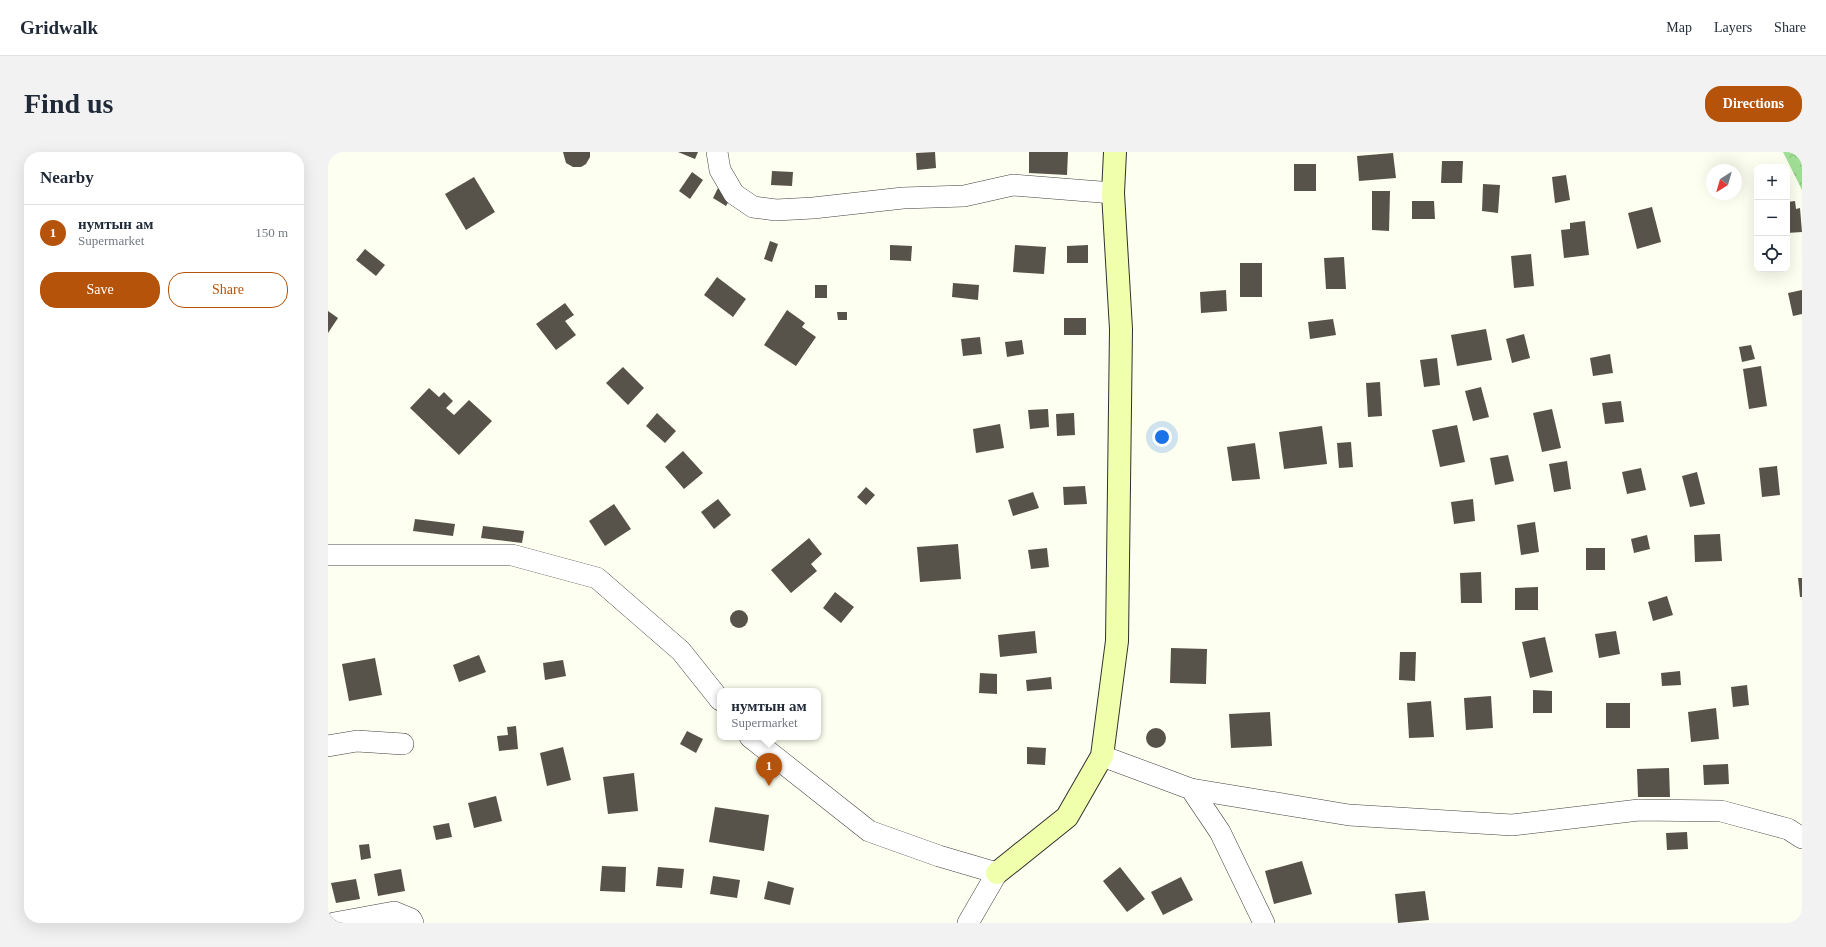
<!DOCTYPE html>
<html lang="en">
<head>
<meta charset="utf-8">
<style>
	:root { --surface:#fff; --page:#f2f2f3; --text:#1f2937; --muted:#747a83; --line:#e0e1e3; --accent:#b45309 }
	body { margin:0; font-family:"Times New Roman",serif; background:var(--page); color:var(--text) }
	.controls { position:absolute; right:12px; top:12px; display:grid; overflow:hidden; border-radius:8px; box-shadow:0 4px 16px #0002 }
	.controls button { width:36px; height:36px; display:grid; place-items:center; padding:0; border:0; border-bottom:1px solid var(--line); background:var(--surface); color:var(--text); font:20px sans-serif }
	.compass { position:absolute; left:1378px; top:12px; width:36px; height:36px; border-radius:50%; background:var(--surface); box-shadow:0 4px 16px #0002; rotate:217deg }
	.you { position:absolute; left:834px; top:285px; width:14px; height:14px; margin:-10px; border:3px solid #fff; border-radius:50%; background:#1a73e8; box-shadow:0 0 0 6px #1a73e833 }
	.badge { display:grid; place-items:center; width:26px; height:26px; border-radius:50%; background:var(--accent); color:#fff; font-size:13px; font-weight:700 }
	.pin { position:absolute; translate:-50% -33px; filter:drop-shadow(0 1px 2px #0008) }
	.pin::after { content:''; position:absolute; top:21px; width:14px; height:12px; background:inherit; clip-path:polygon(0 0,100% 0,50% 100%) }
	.popup { position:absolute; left:389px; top:536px; width:104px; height:52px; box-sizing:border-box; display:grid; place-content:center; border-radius:8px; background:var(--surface); filter:drop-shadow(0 1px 3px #0005); font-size:13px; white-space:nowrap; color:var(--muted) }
	.popup b { font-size:15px; color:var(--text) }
	.popup::after { content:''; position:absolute; left:50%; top:100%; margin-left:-8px; border:8px solid transparent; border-top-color:var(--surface) }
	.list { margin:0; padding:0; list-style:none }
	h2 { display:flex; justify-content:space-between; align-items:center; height:52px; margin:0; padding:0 16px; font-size:17px }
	h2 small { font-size:13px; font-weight:400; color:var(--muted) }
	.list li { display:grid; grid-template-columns:26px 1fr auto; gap:12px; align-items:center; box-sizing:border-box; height:56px; padding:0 16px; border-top:1px solid var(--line) }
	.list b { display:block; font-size:15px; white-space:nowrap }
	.list p { margin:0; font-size:13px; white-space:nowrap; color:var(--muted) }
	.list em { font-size:13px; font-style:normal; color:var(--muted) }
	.actions { display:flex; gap:8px; padding:12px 16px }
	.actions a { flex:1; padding:9px 0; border:1px solid var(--accent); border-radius:16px; text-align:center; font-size:14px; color:var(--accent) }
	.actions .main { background:var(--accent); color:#fff }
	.icon { flex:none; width:22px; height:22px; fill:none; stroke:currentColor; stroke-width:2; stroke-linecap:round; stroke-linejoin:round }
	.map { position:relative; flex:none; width:1474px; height:771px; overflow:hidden; border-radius:16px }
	header { display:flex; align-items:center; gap:24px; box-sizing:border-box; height:56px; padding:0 20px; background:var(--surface); border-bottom:1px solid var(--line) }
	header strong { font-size:19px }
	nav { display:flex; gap:22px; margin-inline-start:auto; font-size:14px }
	.intro { display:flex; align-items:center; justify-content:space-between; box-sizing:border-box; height:96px; padding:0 24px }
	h1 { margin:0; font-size:28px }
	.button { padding:10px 18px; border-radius:16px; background:var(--accent); color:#fff; font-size:14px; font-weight:700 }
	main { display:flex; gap:24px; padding:0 24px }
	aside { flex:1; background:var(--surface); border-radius:16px; box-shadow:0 4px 16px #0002 }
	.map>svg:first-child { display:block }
	.forest { fill:url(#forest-crowns) }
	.building { fill:#58534a }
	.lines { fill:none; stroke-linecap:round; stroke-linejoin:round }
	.street-casing { stroke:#414141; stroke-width:22 }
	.secondary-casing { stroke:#303030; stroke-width:24 }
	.street { stroke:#fff; stroke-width:21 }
	.secondary { stroke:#efffab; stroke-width:22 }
</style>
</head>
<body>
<header>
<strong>Gridwalk</strong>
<nav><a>Map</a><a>Layers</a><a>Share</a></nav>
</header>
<div class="intro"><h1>Find us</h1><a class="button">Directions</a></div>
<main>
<aside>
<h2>Nearby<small></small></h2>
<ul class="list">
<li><span class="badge">1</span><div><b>нумтын ам</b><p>Supermarket</p></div><em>150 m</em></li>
</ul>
<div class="actions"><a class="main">Save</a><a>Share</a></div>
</aside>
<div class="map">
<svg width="1474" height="771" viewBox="0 0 1474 771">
	<defs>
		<pattern id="forest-crowns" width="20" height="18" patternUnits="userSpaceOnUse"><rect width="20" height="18" fill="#a0de95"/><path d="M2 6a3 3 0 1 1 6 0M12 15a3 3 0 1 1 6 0" fill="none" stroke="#89bd7f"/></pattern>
	</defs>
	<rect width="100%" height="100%" fill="#fdfff0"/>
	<!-- forest -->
	<polygon class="forest" points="1455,0 1474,0 1474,38"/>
	<!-- building -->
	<g class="building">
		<polygon points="235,0 262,0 262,5 258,12 253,15 245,15 238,11"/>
		<polygon points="350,0 370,0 367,7"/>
		<polygon points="607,0 608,16 589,18 588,1"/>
		<polygon points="701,0 740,0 739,23 701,21"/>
		<polygon points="1065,1 1068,26 1031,29 1029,4"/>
		<polygon points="1114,9 1135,9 1134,31 1113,31"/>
		<rect x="966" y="12" width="22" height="27"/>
		<polygon points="444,19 465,20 464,34 443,33"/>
		<polygon points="364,20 375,28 362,47 351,39"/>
		<polygon points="1238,23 1242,48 1227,51 1224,25"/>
		<polygon points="146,25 167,60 138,78 117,42"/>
		<polygon points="1155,32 1172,33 1170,61 1154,59"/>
		<polygon points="390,36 404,44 398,54 385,46"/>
		<polygon points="1044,39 1062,39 1061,79 1044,78"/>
		<polygon points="1084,49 1106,49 1107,67 1084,67"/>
		<polygon points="1467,49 1468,57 1472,56 1474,80 1459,81 1459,50"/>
		<polygon points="1324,55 1333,90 1309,97 1300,61"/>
		<polygon points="1257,69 1261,103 1236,106 1233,78 1242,77 1242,71"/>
		<polygon points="442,89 450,92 444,110 436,107"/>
		<polygon points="562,93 584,94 583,109 562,108"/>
		<polygon points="687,93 718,95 716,122 685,120"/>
		<polygon points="760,93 760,111 739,111 739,94"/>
		<polygon points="37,97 57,113 48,124 28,108"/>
		<polygon points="1203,102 1206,134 1186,136 1183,104"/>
		<polygon points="1016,105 1018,137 998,137 996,106"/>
		<rect x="912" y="111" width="22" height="34"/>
		<polygon points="389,125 418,147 405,165 376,143"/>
		<polygon points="625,131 651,133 650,148 624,145"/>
		<rect x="487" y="133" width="12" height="13"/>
		<polygon points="898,138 899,159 873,161 872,140"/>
		<polygon points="1474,138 1474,162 1465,164 1460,141"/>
		<polygon points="237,151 246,163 237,169 248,183 228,198 208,172"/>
		<polygon points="459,158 477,171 474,175 488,185 468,214 436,193"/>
		<polygon points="0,159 10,166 0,181"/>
		<polygon points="509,160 519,160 519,168 510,168"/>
		<rect x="736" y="166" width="22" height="17"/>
		<polygon points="1005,167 1008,183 982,187 980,170"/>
		<polygon points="1158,177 1164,208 1129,214 1123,183"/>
		<polygon points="1196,182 1202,206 1184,211 1178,187"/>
		<polygon points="652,185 654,202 635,204 633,187"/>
		<polygon points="694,188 696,202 679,205 677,190"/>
		<polygon points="1423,193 1427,207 1414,210 1411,195"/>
		<polygon points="1282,202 1285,221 1265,224 1262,206"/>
		<polygon points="1109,206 1112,233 1096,235 1092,208"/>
		<polygon points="1433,214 1439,254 1421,257 1415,217"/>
		<polygon points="295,215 316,236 300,253 278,231"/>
		<polygon points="1052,230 1054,264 1040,265 1038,231"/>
		<polygon points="1153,235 1161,265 1145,269 1137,239"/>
		<polygon points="101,236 111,245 116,240 125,249 118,256 126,263 141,248 164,269 131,303 82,256"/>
		<polygon points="1293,249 1296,270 1277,272 1274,251"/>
		<polygon points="720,257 721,275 702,277 700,258"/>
		<polygon points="1224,257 1233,296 1214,300 1205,261"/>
		<polygon points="329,261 348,279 337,291 318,274"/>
		<polygon points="746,261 747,283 729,284 728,262"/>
		<polygon points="672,272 676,296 648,301 645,277"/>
		<polygon points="1129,273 1137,310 1112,315 1104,278"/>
		<polygon points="994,274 999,312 956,317 951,280"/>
		<polygon points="1023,290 1025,315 1011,316 1009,291"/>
		<polygon points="927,291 932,327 904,329 899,295"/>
		<polygon points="355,299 375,321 356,337 337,315"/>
		<polygon points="1180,303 1186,329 1167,333 1162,306"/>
		<polygon points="1239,309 1243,337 1226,340 1221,312"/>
		<polygon points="1449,314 1452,343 1434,345 1431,316"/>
		<polygon points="1313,316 1318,338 1299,342 1294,320"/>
		<polygon points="1369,320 1377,352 1362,355 1354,324"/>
		<polygon points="757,334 759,352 736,353 735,335"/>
		<polygon points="538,335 547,343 538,353 529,345"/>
		<polygon points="705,340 711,356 685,364 680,348"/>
		<polygon points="390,347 403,363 386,377 373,360"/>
		<polygon points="1145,347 1147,369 1126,372 1123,350"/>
		<polygon points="286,352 303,377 277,394 261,369"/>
		<polygon points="87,367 127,372 125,384 85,379"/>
		<polygon points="1207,370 1211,400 1193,403 1189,373"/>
		<polygon points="155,374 196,379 194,391 153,386"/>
		<polygon points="1392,382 1394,409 1367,410 1366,383"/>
		<polygon points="1319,383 1322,397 1306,401 1303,387"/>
		<polygon points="481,386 494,402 483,412 489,419 463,441 443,418"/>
		<polygon points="630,392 633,427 592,430 589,395"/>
		<polygon points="719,396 721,415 703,417 700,398"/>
		<rect x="1258" y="396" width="19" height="22"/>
		<polygon points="1153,420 1154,451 1133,451 1132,421"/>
		<polygon points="1470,426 1474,426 1474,445 1472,445"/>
		<polygon points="1210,435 1210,458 1187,458 1187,436"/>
		<polygon points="507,440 526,455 513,471 495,456"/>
		<polygon points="1339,444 1345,463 1325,469 1320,450"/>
		<circle cx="411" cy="467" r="9"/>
		<polygon points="707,479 709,501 672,505 670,483"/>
		<polygon points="1288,479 1292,502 1271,506 1267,482"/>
		<polygon points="1217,485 1225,520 1202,526 1194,490"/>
		<polygon points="843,496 879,497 878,532 842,531"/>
		<polygon points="1072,500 1088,500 1087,529 1071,528"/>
		<polygon points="151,503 158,520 131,530 125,513"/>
		<polygon points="47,506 54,543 21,549 14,512"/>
		<polygon points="235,508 238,524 217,528 215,511"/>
		<polygon points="1352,519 1353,533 1334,534 1333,521"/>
		<polygon points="652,521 669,522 669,542 651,541"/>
		<polygon points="723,525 724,537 699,539 698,528"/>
		<polygon points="1419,533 1421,553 1405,555 1403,535"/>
		<polygon points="1205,538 1224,539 1224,561 1205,561"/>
		<polygon points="1163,544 1165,576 1138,578 1136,546"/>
		<polygon points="1103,549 1106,585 1081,586 1079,551"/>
		<rect x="1278" y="551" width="24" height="25"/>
		<polygon points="1388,556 1391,587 1363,590 1360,560"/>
		<polygon points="942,560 944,594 903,596 901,562"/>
		<polygon points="188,574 190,597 171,599 169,584 180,583 179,575"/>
		<circle cx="828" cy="586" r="10"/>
		<polygon points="359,579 375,587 368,601 352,592"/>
		<polygon points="235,595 243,628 219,634 212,601"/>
		<polygon points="699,595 718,596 717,613 699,612"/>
		<polygon points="1400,612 1401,632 1376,633 1375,613"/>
		<polygon points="1341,616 1342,645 1310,645 1309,617"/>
		<polygon points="306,621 310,659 280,662 275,625"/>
		<polygon points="168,644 174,669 146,676 140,651"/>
		<polygon points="387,655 441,663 436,699 381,690"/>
		<polygon points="121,671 124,685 108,688 105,674"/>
		<polygon points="1359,680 1360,697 1339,698 1338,681"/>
		<polygon points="41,692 43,706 33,708 31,693"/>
		<polygon points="974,709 984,742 946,752 937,719"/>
		<polygon points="274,714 298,715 297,740 272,739"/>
		<polygon points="330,715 356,717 354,736 328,734"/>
		<polygon points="792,715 817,747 799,760 775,729"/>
		<polygon points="73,717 77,739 50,744 46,722"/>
		<polygon points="385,724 412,728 409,746 382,742"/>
		<polygon points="853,725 865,748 835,763 823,740"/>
		<polygon points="28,727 32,747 8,751 3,731"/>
		<polygon points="440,729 466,736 462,753 436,747"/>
		<polygon points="1097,739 1101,768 1070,771 1067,742"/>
	</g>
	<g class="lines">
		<defs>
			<g id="street">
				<polyline points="389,0 392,18 406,42 425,55 448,58 485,56 575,46 636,44 685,33 785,41"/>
				<polyline points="0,403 184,403 269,426 353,499 392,548"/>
				<polyline points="422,585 541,679 611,704 669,721 640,771"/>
				<polyline points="0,594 29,589 75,592"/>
				<polyline points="774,604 863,637 892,680 936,771"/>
				<polyline points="863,637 1021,663 1184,673 1311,658 1393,659 1460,677 1474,686"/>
				<polyline points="6,771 66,760 83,767 85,771"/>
			</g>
			<polyline id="secondary" points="669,721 739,665 774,604 789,489 793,177 785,41 787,0"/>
		</defs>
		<!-- street casing -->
		<use href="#street" class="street-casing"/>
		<!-- secondary casing -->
		<use href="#secondary" class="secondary-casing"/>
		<!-- street -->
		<use href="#street" class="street"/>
		<!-- secondary -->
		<use href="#secondary" class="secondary"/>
	</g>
</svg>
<div class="controls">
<button>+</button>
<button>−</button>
<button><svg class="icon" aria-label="locate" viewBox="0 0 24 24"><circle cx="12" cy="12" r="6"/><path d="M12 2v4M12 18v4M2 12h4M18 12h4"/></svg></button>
</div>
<svg class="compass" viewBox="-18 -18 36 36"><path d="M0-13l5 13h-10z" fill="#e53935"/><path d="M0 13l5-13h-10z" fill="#747a83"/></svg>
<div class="you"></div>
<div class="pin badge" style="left:441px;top:634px">1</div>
<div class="popup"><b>нумтын ам</b>Supermarket</div>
</div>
</main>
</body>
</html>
